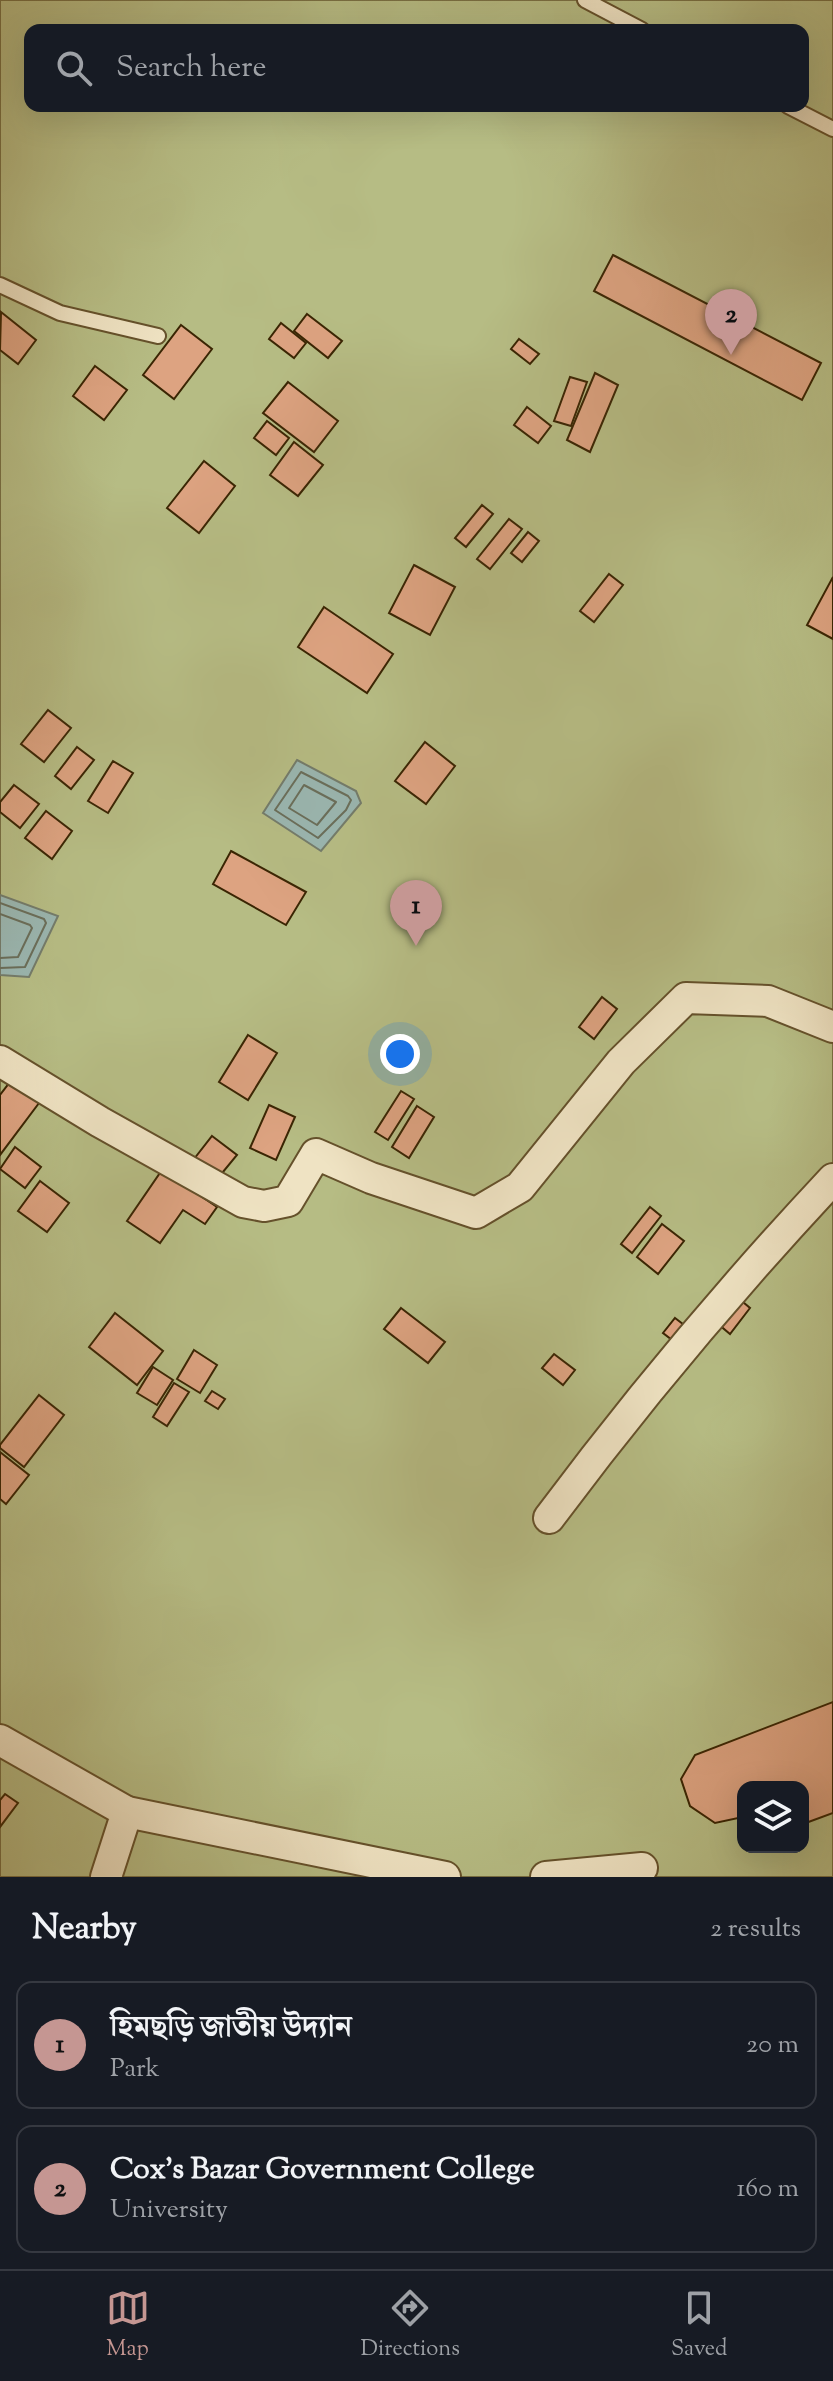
<!DOCTYPE html>
<html lang="en">
<head>
<meta charset="utf-8">
<style>
	:root { --surface:#171b24; --page:#242831; --text:#f1f3f6; --muted:#9ea1a6; --line:#363941; --accent:#c59692 }
	body { margin:0; font-family:"Sorts Mill Goudy","Noto Serif Bengali",serif; background:var(--page); color:var(--text) }
	.controls { position:absolute; right:24px; bottom:24px; display:grid; overflow:hidden; border-radius:16px; box-shadow:0 8px 32px #0002 }
	.controls button { width:72px; height:72px; display:grid; place-items:center; padding:0; border:0; border-bottom:2px solid var(--line); background:var(--surface); color:var(--text); font:40px sans-serif }
	.you { position:absolute; left:400px; top:1054px; width:28px; height:28px; margin:-20px; border:6px solid #fff; border-radius:50%; background:#1a73e8; box-shadow:0 0 0 12px #1a73e833 }
	.badge { display:grid; place-items:center; width:52px; height:52px; border-radius:50%; background:var(--accent); color:#111; font-size:26px; font-weight:700 }
	.pin { position:absolute; translate:-50% -66px; filter:drop-shadow(0 2px 4px #0008) }
	.pin::after { content:''; position:absolute; top:42px; width:28px; height:24px; background:inherit; clip-path:polygon(0 0,100% 0,50% 100%) }
	.list { margin:0; padding:0; list-style:none }
	h2 { display:flex; justify-content:space-between; align-items:center; height:104px; margin:0; padding:0 32px; font-size:34px }
	h2 small { font-size:26px; font-weight:400; color:var(--muted) }
	.list li { display:grid; grid-template-columns:52px 1fr auto; gap:24px; align-items:center; box-sizing:border-box; height:128px; margin:0 16px 16px; padding:0 16px; border:2px solid var(--line); border-radius:16px }
	.list b { display:block; font-size:30px; white-space:nowrap }
	.list p { margin:0; font-size:26px; white-space:nowrap; color:var(--muted) }
	.list em { font-size:26px; font-style:normal; color:var(--muted) }
	.icon { flex:none; width:44px; height:44px; fill:none; stroke:currentColor; stroke-width:2; stroke-linecap:round; stroke-linejoin:round }
	.map { position:relative; flex:none; width:833px; height:1877px; overflow:hidden }
	.search { position:absolute; background:var(--surface); box-shadow:0 8px 32px #0002; left:24px; right:24px; top:24px; height:88px; display:flex; align-items:center; gap:20px; box-sizing:border-box; padding:0 28px; border-radius:16px; color:var(--muted); font-size:30px }
	.sheet { height:392px; background:var(--surface) }
	nav { display:flex; justify-content:space-around; align-items:center; box-sizing:border-box; height:112px; border-top:2px solid var(--line); background:var(--surface); font-size:22px; color:var(--muted) }
	nav a { display:grid; justify-items:center; gap:4px }
	nav .on { color:var(--accent) }
	.map>svg:first-child { display:block }
	.green { fill:#b6bc84; stroke:#787044; stroke-width:2; fill-rule:evenodd }
	.water { fill:#9ab6b0; stroke:#747c6b; stroke-width:2 }
	.lines { fill:none; stroke-linecap:round; stroke-linejoin:round }
	.shore { stroke:#6a6e5a; stroke-width:2 }
	.building { fill:#dda381; stroke:#3a2503; stroke-width:2 }
	.lane-casing { stroke:#65512b; stroke-width:18 }
	.street-casing { stroke:#65512b; stroke-width:34 }
	.lane { stroke:#efe3c3; stroke-width:14 }
	.street { stroke:#efe3c3; stroke-width:30 }
</style>
</head>
<body>
<div class="map">
<svg width="833" height="1877" viewBox="0 0 833 1877">
	<rect width="100%" height="100%" fill="#e6d4a2"/>
	<filter id="stains"><feTurbulence type="fractalNoise" baseFrequency=".0025" numOctaves="4"/><feColorMatrix values="0 0 0 0 .2 0 0 0 0 .09 0 0 0 0 .02 0 0 0 .5 -.17"/></filter>
	<radialGradient id="worn" r=".72"><stop offset=".6" stop-color="#630" stop-opacity="0"/><stop offset="1" stop-color="#630" stop-opacity=".3"/></radialGradient>
	<!-- green -->
	<path class="green" d="M0,0H833V1877H0ZM30,30H803V106H30ZM743,1787H803V1847H743Z"/>
	<!-- water -->
	<g class="water">
		<polygon points="297,760 356,791 361,803 321,851 263,813"/>
		<polygon points="0,895 58,916 29,977 0,975"/>
	</g>
	<g class="lines">
		<!-- shore -->
		<g class="shore">
			<polygon points="301,772 348,796 351,800 346,810 318,838 275,810"/>
			<polygon points="304,785 336,802 317,825 289,808"/>
			<polyline points="0,903 44,919 46,923 25,967 0,968"/>
			<polyline points="0,914 30,925 32,928 18,957 0,958"/>
		</g>
	</g>
	<!-- building -->
	<g class="building">
		<polygon points="613,255 821,363 802,400 594,291"/>
		<polygon points="1,312 36,340 18,364 0,350"/>
		<polygon points="307,314 342,341 328,358 294,331"/>
		<polygon points="281,323 306,343 294,358 269,339"/>
		<polygon points="181,325 212,349 174,399 143,375"/>
		<polygon points="519,339 539,354 530,364 511,349"/>
		<polygon points="95,366 127,390 104,420 73,396"/>
		<polygon points="595,373 618,385 590,452 567,440"/>
		<polygon points="570,377 587,382 571,426 554,421"/>
		<polygon points="288,382 338,421 314,452 263,413"/>
		<polygon points="527,407 551,426 538,443 514,425"/>
		<polygon points="267,421 289,438 276,455 254,438"/>
		<polygon points="294,442 323,465 298,496 270,475"/>
		<polygon points="204,461 235,486 199,533 167,508"/>
		<polygon points="482,505 493,514 466,547 455,538"/>
		<polygon points="509,519 522,529 490,569 477,559"/>
		<polygon points="528,532 539,541 522,562 511,553"/>
		<polygon points="414,565 455,587 430,635 389,613"/>
		<polygon points="609,574 623,585 594,622 580,611"/>
		<polygon points="833,577 833,639 807,625"/>
		<polygon points="324,607 393,654 367,693 298,647"/>
		<polygon points="48,710 71,728 44,762 21,744"/>
		<polygon points="425,742 455,766 426,804 395,781"/>
		<polygon points="77,747 94,760 71,789 55,776"/>
		<polygon points="113,761 133,773 108,813 88,801"/>
		<polygon points="14,785 39,804 20,828 0,812 0,802"/>
		<polygon points="46,811 72,831 52,859 25,838"/>
		<polygon points="231,851 306,892 286,925 213,884"/>
		<polygon points="602,997 617,1009 594,1039 579,1027"/>
		<polygon points="248,1035 277,1053 248,1100 219,1082"/>
		<polygon points="10,1082 39,1103 0,1155 0,1095"/>
		<polygon points="401,1091 414,1099 388,1140 375,1132"/>
		<polygon points="269,1105 295,1117 276,1160 250,1148"/>
		<polygon points="417,1106 434,1117 409,1158 392,1147"/>
		<polygon points="212,1136 237,1155 218,1178 194,1159"/>
		<polygon points="15,1147 41,1167 25,1188 0,1169"/>
		<polygon points="162,1170 217,1207 205,1224 183,1210 160,1243 127,1221"/>
		<polygon points="40,1181 69,1203 47,1232 18,1211"/>
		<polygon points="650,1207 661,1216 632,1253 621,1244"/>
		<polygon points="662,1224 684,1241 658,1274 637,1257"/>
		<polygon points="737,1297 750,1308 730,1334 717,1323"/>
		<polygon points="401,1308 445,1342 428,1363 384,1329"/>
		<polygon points="115,1313 163,1351 137,1385 89,1347"/>
		<polygon points="675,1318 692,1331 680,1346 663,1333"/>
		<polygon points="194,1350 217,1365 200,1393 177,1379"/>
		<polygon points="554,1354 575,1370 563,1385 542,1368"/>
		<polygon points="153,1367 173,1380 157,1405 137,1393"/>
		<polygon points="174,1383 189,1392 167,1426 153,1417"/>
		<polygon points="212,1391 225,1399 218,1409 205,1401"/>
		<polygon points="39,1395 64,1415 24,1467 0,1448 0,1445"/>
		<polygon points="0,1452 29,1475 6,1504 0,1499"/>
		<polygon points="833,1702 833,1813 803,1824 803,1787 743,1787 743,1817 715,1823 690,1806 681,1779 695,1755"/>
		<polygon points="5,1794 18,1803 0,1827 0,1800"/>
	</g>
	<g class="lines">
		<defs>
			<g id="lane">
				<polyline points="585,0 642,30"/>
				<polyline points="788,106 833,129"/>
				<polyline points="0,285 60,313 158,336"/>
			</g>
			<g id="street">
				<polyline points="0,1061 100,1122 243,1202 264,1206 288,1201 316,1154 371,1178 476,1213 520,1187 621,1062 686,998 768,1001 833,1027"/>
				<path d="M549,1518C637,1400 732,1287 833,1179"/>
				<polyline points="0,1740 127,1812 106,1877"/>
				<polyline points="127,1812 445,1877"/>
				<polyline points="546,1877 642,1868"/>
			</g>
		</defs>
		<!-- lane casing -->
		<use href="#lane" class="lane-casing"/>
		<!-- street casing -->
		<use href="#street" class="street-casing"/>
		<!-- lane -->
		<use href="#lane" class="lane"/>
		<!-- street -->
		<use href="#street" class="street"/>
	</g>
	<rect width="100%" height="100%" filter="url(#stains)"/>
	<rect width="100%" height="100%" fill="url(#worn)"/>
</svg>
<div class="controls">
<button><svg class="icon" aria-label="layers" viewBox="0 0 24 24"><path d="M12 4l9 5-9 5-9-5zM3 14l9 5 9-5"/></svg></button>
</div>
<div class="you"></div>
<div class="pin badge" style="left:416px;top:946px">1</div>
<div class="pin badge" style="left:731px;top:355px">2</div>
<div class="search"><svg class="icon" aria-label="search" viewBox="0 0 24 24"><circle cx="10" cy="10" r="6"/><path d="M15 15l6 6"/></svg>Search here</div>
</div>
<section class="sheet">
<h2>Nearby<small>2 results</small></h2>
<ul class="list">
<li><span class="badge">1</span><div><b>হিমছড়ি জাতীয় উদ্যান</b><p>Park</p></div><em>20 m</em></li>
<li><span class="badge">2</span><div><b>Cox's Bazar Government College</b><p>University</p></div><em>160 m</em></li>
</ul>
</section>
<nav>
<a class="on"><svg class="icon" aria-label="map" viewBox="0 0 24 24"><path d="M3 6l6-2 6 2 6-2v14l-6 2-6-2-6 2zM9 4v14M15 6v14"/></svg>Map</a>
<a><svg class="icon" aria-label="directions" viewBox="0 0 24 24"><path d="M12 3l9 9-9 9-9-9zM9 14v-3h6M13 9l2 2-2 2"/></svg>Directions</a>
<a><svg class="icon" aria-label="saved" viewBox="0 0 24 24"><path d="M7 4h10v16l-5-4-5 4z"/></svg>Saved</a>
</nav>
</body>
</html>
